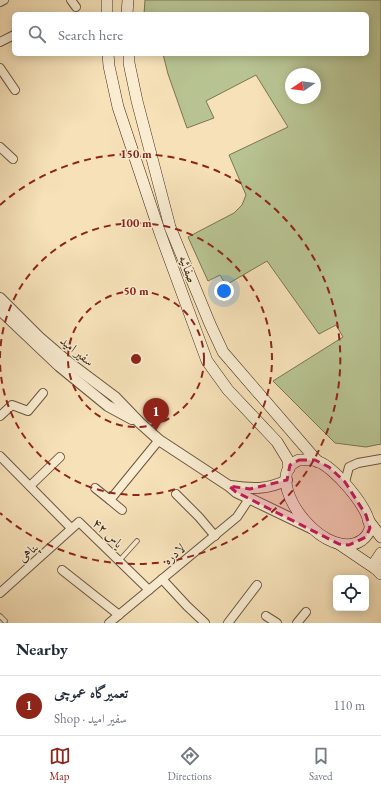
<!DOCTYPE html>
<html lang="en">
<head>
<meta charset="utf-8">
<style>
	:root { --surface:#fff; --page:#f6f6f7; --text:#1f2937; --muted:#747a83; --line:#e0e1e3; --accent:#8f2418 }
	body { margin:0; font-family:"EB Garamond",Amiri,serif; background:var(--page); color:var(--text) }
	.controls { position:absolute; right:12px; bottom:12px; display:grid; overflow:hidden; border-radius:6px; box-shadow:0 2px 10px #0003 }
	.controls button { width:36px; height:36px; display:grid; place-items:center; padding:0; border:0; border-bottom:1px solid var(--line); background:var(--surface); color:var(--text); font:20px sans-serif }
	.compass { position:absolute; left:285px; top:68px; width:36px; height:36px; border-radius:50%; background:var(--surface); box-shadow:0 2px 10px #0003; rotate:257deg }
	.you { position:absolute; left:224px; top:291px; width:14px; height:14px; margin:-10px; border:3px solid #fff; border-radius:50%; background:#1a73e8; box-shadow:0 0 0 6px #1a73e833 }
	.badge { display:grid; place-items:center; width:26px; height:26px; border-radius:50%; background:var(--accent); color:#fff; font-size:13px; font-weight:700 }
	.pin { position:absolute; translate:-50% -33px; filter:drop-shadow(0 1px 2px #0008) }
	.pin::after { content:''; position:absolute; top:21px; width:14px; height:12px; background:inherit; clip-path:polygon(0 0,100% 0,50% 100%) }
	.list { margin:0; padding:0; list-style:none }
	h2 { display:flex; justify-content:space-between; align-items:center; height:52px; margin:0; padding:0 16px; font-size:17px }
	h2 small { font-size:13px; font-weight:400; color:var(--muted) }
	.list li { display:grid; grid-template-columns:26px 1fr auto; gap:12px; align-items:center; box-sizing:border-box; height:60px; padding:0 16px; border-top:1px solid var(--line) }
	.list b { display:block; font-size:15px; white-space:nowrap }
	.list p { margin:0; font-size:13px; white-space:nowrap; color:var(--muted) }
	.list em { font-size:13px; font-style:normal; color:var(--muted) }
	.icon { flex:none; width:22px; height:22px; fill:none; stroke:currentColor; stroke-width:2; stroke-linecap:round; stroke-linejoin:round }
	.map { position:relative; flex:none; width:381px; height:623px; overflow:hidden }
	.search { position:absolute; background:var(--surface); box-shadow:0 2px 10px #0003; left:12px; right:12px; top:12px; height:44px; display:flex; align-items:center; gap:10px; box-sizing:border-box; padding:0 14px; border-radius:6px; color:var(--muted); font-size:15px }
	.sheet { height:112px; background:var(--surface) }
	nav { display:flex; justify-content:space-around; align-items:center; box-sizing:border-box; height:56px; border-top:1px solid var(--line); background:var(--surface); font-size:11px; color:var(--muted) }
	nav a { display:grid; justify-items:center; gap:2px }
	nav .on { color:var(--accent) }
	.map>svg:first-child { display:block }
	.garden { fill:#b8c392; stroke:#7a7555; fill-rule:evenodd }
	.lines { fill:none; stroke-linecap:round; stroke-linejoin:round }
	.service-casing { stroke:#6a5640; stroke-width:5.5 }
	.minor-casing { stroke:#6a5640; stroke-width:10 }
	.tertiary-casing { stroke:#6a5640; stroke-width:12 }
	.secondary-casing { stroke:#3b2718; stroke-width:12 }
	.service { stroke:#f9ecd1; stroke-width:4 }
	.minor { stroke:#f9ecd1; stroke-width:8 }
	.tertiary { stroke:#f9ecd1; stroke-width:10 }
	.secondary { stroke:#f9ecd1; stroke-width:11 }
	.marked { fill:#c2185b; fill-opacity:0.2; stroke:#c2185b; stroke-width:3; stroke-dasharray:8 5; stroke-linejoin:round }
	.ring { fill:none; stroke:#8f2418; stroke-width:2; stroke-dasharray:7 5 }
	.labels { text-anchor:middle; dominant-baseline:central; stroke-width:3; stroke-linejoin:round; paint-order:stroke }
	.street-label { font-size:13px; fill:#3b2718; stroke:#f9ecd1 }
	.centre { fill:#8f2418; stroke:#f9ecd1; stroke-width:2 }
	.ring-label { font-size:12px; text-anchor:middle; font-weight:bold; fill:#8f2418; stroke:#f9ecd1; stroke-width:3; stroke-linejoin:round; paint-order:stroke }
</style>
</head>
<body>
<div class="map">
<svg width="381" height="623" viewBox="0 0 381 623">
	<rect width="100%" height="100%" fill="#f6e1b8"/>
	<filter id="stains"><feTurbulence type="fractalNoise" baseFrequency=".005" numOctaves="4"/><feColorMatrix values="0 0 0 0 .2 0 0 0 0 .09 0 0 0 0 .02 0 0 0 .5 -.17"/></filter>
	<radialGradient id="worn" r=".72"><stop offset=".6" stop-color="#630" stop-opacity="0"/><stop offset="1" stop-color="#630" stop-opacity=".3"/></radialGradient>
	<!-- garden -->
	<path class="garden" d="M145,0H381V444L366,447L335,443L273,381L343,337L336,325L319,334L267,261L226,285L220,275L208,281L188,237L234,213L242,205L246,195L229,155L288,127L256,75L206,101L214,118L187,128L168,74L163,54H367V14H144ZM291,74H315V98H291Z"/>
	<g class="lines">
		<defs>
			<g id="service">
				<polyline points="119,561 137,541"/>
				<polyline points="0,616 5,621"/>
			</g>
			<g id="minor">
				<polyline points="71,0 76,7"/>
				<polyline points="0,2 4,0"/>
				<polyline points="0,42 14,35"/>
				<polyline points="0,68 15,90"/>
				<polyline points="0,147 13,159"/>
				<polyline points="0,416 12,405 28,411 43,393"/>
				<polyline points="0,456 71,528"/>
				<polyline points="345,482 349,467 358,463 381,459"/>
				<polyline points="30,486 60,457"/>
				<polyline points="95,488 110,500 159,440"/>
				<polyline points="176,494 199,517 215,536"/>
				<polyline points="110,500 122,510"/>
				<polyline points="62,570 119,615"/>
				<polyline points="162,579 187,606 205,623"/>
				<polyline points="0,593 79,522 149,590"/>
				<polyline points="266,616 277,623"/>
				<polyline points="109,623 237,517 249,499"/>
				<polyline points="228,623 257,585"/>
				<polyline points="297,623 306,612"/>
			</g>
			<g id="tertiary">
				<polyline points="0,298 39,337 67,361 115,397 140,423 159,440 229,486 236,492 311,528"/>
				<polyline points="0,310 59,366 108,406 132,419"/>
				<path d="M230,486C252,489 267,490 287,480"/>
			</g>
			<g id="secondary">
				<polyline points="107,14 107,0"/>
				<polyline points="127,14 128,0"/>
				<polyline points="108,54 109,66 118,107 160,233 207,361 228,390 277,442 288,460 289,469"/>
				<polyline points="129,54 129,63 137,101 170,227 210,324 223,352 318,462"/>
				<path d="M299,460C304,460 311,459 317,461C334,467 370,508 370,528C369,533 366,537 362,540C328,564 268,490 291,465C293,463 296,461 299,460Z"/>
				<polyline points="368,520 381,537"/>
				<polyline points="339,544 376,569 381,574"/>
				<polyline points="376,569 375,562 381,553"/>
			</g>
		</defs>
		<!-- service casing -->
		<use href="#service" class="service-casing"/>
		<!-- minor casing -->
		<use href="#minor" class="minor-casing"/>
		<!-- tertiary casing -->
		<use href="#tertiary" class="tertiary-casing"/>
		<!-- secondary casing -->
		<use href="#secondary" class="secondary-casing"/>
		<!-- service -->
		<use href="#service" class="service"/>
		<!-- minor -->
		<use href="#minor" class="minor"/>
		<!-- tertiary -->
		<use href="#tertiary" class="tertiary"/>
		<!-- secondary -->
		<use href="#secondary" class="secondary"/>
	</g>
	<!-- marked area -->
	<path class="marked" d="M299,460H315L329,467L345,482L366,515L370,528L366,537L349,545L339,544L236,492L229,486L250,489L287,480L290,465Z"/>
	<!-- distance rings -->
	<g class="ring">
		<circle cx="136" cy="359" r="68"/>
		<path d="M0 358A136 136 0 1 1 0 360"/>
		<path d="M0 205A205 205 0 1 1 0 513"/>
	</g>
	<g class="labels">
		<!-- street labels -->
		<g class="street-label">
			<text transform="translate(188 269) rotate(69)">صفائیه</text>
			<text transform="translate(77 351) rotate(39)">سفیر امید</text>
			<text transform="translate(108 533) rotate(44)">یاس ۴۲</text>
			<text transform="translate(28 552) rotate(-42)">پناهی</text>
			<text transform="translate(174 554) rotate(-40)">لادره</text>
		</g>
	</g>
	<circle cx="136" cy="359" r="6" class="centre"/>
	<g class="ring-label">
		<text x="136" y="158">150 m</text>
		<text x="136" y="227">100 m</text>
		<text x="136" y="295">50 m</text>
	</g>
	<rect width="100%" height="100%" filter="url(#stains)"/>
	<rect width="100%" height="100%" fill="url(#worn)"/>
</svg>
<div class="controls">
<button><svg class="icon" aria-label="locate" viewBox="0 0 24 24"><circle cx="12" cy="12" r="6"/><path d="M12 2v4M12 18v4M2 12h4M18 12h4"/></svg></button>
</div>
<svg class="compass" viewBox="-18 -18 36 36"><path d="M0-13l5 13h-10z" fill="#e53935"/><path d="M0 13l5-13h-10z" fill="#747a83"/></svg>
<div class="you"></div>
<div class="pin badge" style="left:156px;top:431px">1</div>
<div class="search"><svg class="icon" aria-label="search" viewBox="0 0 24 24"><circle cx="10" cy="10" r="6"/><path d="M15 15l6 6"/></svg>Search here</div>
</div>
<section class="sheet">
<h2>Nearby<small></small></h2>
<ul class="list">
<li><span class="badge">1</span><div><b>تعمیرگاه عموچی</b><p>Shop · سفیر امید</p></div><em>110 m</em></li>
</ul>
</section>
<nav>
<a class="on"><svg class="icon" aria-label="map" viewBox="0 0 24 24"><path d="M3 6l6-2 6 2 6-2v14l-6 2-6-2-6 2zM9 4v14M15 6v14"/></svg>Map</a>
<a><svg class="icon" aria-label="directions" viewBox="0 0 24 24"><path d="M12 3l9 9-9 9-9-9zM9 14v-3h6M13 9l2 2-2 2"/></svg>Directions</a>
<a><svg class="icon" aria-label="saved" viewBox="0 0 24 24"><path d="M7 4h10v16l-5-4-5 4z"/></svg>Saved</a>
</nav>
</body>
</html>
